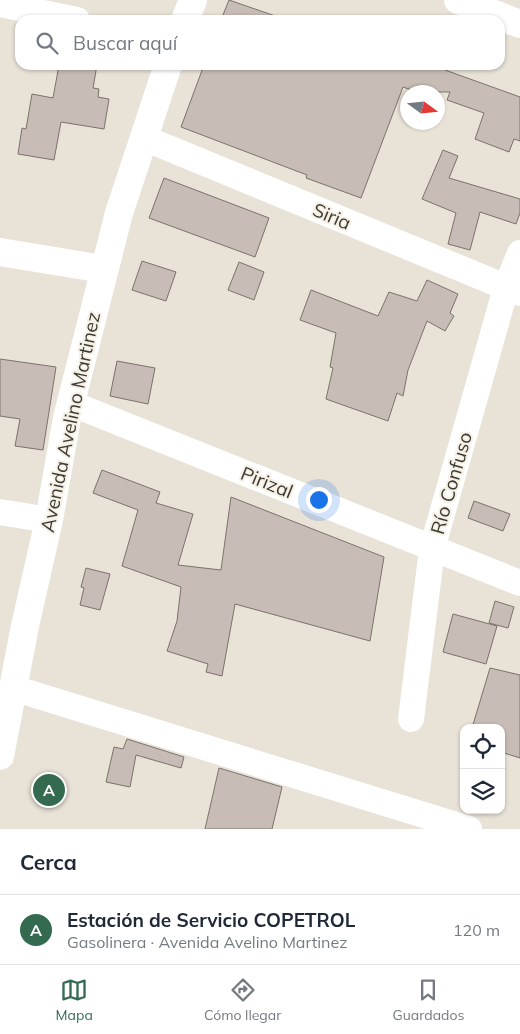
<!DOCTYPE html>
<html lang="es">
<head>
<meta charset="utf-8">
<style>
	:root { --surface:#fff; --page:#f2f2f3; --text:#1f2937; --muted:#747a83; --line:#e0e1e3; --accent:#346a50 }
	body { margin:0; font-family:Mulish,sans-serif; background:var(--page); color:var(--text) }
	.controls { position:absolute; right:15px; bottom:15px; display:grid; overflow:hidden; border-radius:10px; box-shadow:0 1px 4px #0004 }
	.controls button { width:45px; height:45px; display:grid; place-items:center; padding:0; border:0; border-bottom:1px solid var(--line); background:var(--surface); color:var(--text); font:25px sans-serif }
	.compass { position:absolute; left:400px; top:85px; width:45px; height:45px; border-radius:50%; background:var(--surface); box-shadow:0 1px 4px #0004; rotate:105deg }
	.you { position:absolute; left:318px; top:499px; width:18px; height:18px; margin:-12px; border:4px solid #fff; border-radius:50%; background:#1a73e8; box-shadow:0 0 0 8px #1a73e833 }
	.badge { display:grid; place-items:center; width:32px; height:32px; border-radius:50%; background:var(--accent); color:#fff; font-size:16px; font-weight:700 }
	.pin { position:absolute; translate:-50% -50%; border:2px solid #fff; box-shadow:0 1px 5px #0006 }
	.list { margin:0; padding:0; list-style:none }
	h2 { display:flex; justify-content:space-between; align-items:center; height:65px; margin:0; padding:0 20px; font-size:21px }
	h2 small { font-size:16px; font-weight:400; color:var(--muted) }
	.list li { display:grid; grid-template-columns:32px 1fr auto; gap:15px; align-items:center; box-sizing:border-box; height:70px; padding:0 20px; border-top:1px solid var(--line) }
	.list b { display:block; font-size:19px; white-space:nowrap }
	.list p { margin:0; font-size:16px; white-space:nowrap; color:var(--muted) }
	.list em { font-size:16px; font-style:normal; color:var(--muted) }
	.icon { flex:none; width:28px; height:28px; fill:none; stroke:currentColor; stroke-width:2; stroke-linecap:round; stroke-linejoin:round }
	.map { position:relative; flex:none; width:520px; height:829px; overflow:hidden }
	.search { position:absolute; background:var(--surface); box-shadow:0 1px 4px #0004; left:15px; right:15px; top:15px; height:55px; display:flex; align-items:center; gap:12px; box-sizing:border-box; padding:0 18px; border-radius:15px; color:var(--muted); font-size:19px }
	.sheet { height:135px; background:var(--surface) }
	nav { display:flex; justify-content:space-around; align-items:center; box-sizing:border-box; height:70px; border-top:1px solid var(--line); background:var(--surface); font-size:14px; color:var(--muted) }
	nav a { display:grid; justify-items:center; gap:2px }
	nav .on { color:var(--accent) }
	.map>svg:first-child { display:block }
	.building { fill:#c8bdb6; stroke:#7c726c }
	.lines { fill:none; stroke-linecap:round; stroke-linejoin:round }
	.street { stroke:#fff; stroke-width:26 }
	.secondary { stroke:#fff; stroke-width:28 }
	.primary { stroke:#fff; stroke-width:28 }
	.labels { text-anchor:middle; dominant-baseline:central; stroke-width:4; stroke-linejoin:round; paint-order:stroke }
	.street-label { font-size:19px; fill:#3c3a35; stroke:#f6f0e5 }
</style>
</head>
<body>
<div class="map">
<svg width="520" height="829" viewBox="0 0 520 829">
	<rect width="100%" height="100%" fill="#e8e2d7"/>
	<!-- building -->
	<g class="building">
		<polygon points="229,0 281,18 281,20 221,20"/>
		<polygon points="59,65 97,65 93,88 99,89 98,97 109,99 104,129 61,122 54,160 18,154 22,128 26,129 32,94 53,98"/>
		<polygon points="204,65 447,65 445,70 520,97 520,141 514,139 509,152 475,139 484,113 447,100 450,92 417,92 403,87 361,198 306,178 307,175 181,127"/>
		<polygon points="443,150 458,156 449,178 520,199 520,213 516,224 480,212 470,250 448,244 456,213 422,199"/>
		<polygon points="164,178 269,218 255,257 149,218"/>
		<polygon points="142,261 176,272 166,301 132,290"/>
		<polygon points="239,262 264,272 254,300 228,290"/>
		<polygon points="427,280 458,294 450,313 454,316 445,331 427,321 408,370 403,396 397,393 388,421 326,399 333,368 330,367 336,333 300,320 311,290 378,316 389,292 417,301"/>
		<polygon points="0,359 56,367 43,450 15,446 20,419 0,416"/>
		<polygon points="117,361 155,368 148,404 110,396"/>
		<polygon points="102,470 160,492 156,503 193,514 178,565 221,570 231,497 384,557 370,641 235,604 222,676 206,672 208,664 167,651 177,621 181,587 122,566 138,510 93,493"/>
		<polygon points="474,501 510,514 503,531 468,518"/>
		<polygon points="86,568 110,574 100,610 80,605 84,588 81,587"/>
		<polygon points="495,601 514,607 508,628 489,623"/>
		<polygon points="453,614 497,626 486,664 443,652"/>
		<polygon points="490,668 520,675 520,758 501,752 501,728 472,728"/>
		<polygon points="127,739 184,757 181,768 136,755 130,787 106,782 114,747 123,749"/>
		<polygon points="219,768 282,787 272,829 205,829"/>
	</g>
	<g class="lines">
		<!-- street -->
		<g class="street">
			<polyline points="0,4 77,20"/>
			<polyline points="144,138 520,293"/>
			<polyline points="70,403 520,583"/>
			<polyline points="0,512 49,520"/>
			<polyline points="13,688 469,829"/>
			<polyline points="411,719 432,549 506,288 520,253"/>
		</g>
		<!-- secondary -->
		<g class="secondary">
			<polyline points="458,0 520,24"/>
			<polyline points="0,252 103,269"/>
		</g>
		<!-- primary -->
		<g class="primary">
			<polyline points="185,20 193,0"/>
			<polyline points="0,756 25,626 49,520 67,418 119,213 168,65"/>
		</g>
	</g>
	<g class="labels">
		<!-- street labels -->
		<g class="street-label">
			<text transform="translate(332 216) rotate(23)">Siria</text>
			<text transform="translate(70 422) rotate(-78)">Avenida Avelino Martinez</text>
			<text transform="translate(267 482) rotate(22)">Pirizal</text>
			<text transform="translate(451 483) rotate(-74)">Río Confuso</text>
		</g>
	</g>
</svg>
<div class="controls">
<button><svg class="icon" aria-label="locate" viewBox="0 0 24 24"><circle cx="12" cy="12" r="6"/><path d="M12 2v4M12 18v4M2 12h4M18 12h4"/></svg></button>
<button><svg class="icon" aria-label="layers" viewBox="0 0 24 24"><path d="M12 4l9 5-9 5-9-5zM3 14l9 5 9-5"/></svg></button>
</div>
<svg class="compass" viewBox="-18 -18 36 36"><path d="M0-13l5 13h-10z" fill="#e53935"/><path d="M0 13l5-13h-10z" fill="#747a83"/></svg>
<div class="you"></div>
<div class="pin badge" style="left:49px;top:790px">A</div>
<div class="search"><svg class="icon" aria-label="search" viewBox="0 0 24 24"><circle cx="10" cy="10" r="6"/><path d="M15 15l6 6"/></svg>Buscar aquí</div>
</div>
<section class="sheet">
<h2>Cerca<small></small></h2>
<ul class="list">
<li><span class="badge">A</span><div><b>Estación de Servicio COPETROL</b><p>Gasolinera · Avenida Avelino Martinez</p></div><em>120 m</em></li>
</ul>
</section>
<nav>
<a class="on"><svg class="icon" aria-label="map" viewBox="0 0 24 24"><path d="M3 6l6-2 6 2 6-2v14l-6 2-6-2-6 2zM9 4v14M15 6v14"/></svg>Mapa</a>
<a><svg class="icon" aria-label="directions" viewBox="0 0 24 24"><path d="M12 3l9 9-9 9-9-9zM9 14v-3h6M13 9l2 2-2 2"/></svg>Cómo llegar</a>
<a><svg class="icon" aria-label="saved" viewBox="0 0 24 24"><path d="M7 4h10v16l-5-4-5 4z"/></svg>Guardados</a>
</nav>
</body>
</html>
